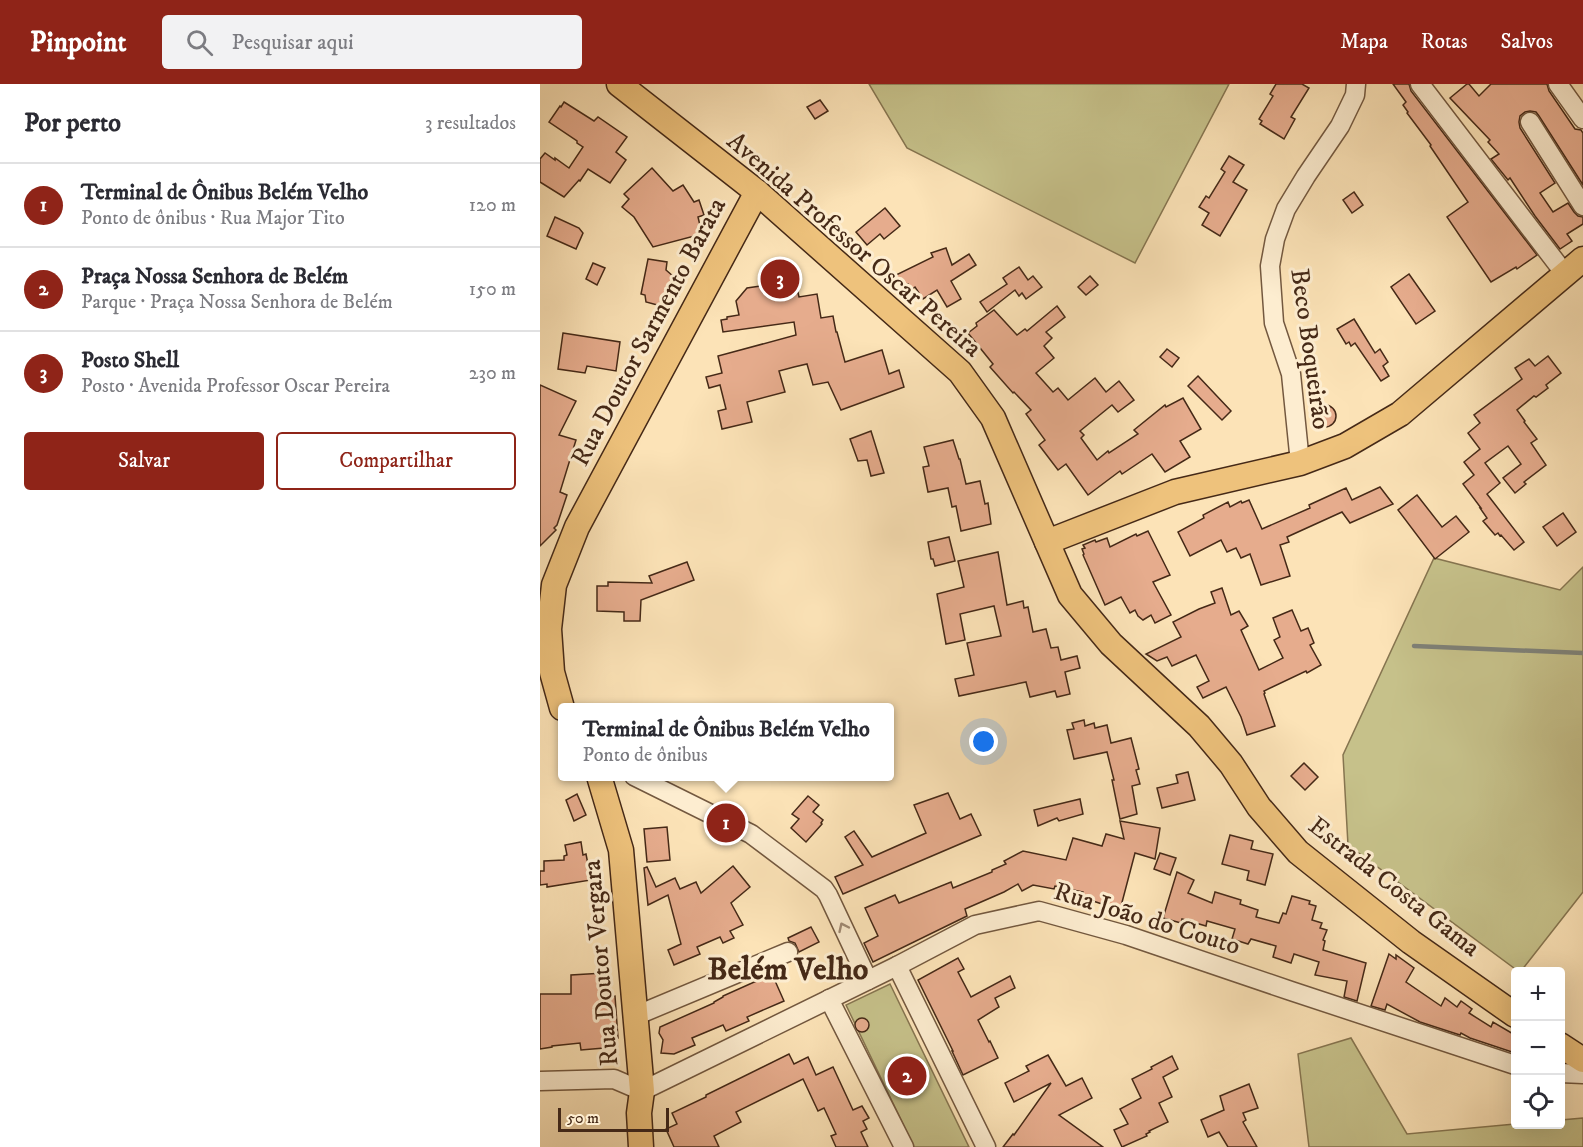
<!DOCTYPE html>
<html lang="pt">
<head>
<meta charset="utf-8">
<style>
	:root { --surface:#fff; --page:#f2f2f3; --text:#2b2b33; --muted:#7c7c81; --line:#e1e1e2; --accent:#8f2418 }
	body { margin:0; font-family:"IM FELL DW Pica",serif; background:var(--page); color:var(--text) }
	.controls { position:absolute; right:18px; bottom:18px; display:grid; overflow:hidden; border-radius:6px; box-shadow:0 6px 24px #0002 }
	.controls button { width:54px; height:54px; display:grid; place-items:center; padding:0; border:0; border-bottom:2px solid var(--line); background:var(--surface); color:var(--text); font:30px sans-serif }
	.scale { position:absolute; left:18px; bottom:15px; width:111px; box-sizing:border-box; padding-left:6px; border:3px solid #452917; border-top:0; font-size:16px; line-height:21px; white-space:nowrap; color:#452917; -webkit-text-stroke:4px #fdedd0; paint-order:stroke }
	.you { position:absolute; left:444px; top:658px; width:21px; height:21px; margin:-15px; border:4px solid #fff; border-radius:50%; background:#1a73e8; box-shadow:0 0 0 9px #1a73e833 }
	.badge { display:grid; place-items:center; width:39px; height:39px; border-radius:50%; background:var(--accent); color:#fff; font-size:20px; font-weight:700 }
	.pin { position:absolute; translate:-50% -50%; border:3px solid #fff; box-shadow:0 2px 6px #0006 }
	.popup { position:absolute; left:18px; top:619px; width:336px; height:78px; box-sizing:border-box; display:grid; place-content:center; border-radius:6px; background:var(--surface); filter:drop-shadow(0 2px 4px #0005); font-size:20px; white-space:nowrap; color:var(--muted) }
	.popup b { font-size:22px; color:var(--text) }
	.popup::after { content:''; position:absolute; left:50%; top:100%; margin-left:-12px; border:12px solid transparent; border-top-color:var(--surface) }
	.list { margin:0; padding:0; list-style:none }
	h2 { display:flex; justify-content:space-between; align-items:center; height:78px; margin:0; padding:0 24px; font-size:26px }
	h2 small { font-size:20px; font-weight:400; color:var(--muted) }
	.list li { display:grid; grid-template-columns:39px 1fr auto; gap:18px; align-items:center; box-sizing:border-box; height:84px; padding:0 24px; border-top:2px solid var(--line) }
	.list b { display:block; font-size:22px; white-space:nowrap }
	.list p { margin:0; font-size:20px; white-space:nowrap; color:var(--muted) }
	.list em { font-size:20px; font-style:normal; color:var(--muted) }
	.actions { display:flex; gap:12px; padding:18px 24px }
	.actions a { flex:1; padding:14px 0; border:2px solid var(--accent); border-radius:6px; text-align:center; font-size:21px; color:var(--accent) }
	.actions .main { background:var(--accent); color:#fff }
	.icon { flex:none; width:33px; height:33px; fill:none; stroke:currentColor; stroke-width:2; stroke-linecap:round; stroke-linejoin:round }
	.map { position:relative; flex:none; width:1043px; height:1063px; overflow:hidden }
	header { display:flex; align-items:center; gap:36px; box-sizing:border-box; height:84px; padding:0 30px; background:var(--accent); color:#fff }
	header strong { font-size:28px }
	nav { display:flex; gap:33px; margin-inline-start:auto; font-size:21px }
	.search { width:420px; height:54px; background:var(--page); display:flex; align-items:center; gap:15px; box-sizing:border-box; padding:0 21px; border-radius:6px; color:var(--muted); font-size:22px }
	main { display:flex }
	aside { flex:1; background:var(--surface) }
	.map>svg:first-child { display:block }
	.green { fill:#c6c18a; stroke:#867550; stroke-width:1.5 }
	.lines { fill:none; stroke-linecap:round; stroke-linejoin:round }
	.stream { stroke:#7e8178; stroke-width:4.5 }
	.building { fill:#e6ac8d; stroke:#452917; stroke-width:1.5 }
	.minor-casing { stroke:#73583f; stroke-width:21 }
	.major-casing { stroke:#452917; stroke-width:27 }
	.minor { stroke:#fdedd0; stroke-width:18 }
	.major { stroke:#eec27c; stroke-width:24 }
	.oneway { stroke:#a18b74 }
	.labels { text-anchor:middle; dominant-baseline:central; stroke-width:6; stroke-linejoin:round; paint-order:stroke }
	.street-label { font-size:26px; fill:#452917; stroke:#fdedd0 }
	.district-label { font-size:32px; font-weight:bold; fill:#452917; stroke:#fdedd0 }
</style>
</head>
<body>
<header>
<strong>Pinpoint</strong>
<div class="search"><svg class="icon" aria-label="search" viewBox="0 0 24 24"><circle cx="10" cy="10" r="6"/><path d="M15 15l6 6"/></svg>Pesquisar aqui</div>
<nav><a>Mapa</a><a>Rotas</a><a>Salvos</a></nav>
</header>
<main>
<aside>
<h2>Por perto<small>3 resultados</small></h2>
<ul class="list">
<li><span class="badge">1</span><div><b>Terminal de Ônibus Belém Velho</b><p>Ponto de ônibus · Rua Major Tito</p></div><em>120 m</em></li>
<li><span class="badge">2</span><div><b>Praça Nossa Senhora de Belém</b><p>Parque · Praça Nossa Senhora de Belém</p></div><em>150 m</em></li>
<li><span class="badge">3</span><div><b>Posto Shell</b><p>Posto · Avenida Professor Oscar Pereira</p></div><em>230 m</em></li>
</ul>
<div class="actions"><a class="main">Salvar</a><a>Compartilhar</a></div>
</aside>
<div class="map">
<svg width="1043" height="1063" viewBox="0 0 1043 1063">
	<rect width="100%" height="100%" fill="#fce3b7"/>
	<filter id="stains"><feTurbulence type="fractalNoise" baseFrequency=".00333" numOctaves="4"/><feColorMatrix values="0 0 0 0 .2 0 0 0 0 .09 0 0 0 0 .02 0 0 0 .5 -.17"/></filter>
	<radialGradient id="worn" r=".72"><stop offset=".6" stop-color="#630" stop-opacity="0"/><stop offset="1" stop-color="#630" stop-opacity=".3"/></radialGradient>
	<!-- green -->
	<g class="green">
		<polygon points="329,0 689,0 595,179 367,64"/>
		<polygon points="894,474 1020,506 1043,483 1043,808 981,887 978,887 808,761 803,671"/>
		<polygon points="350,900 429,1063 374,1063 306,921"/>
		<polygon points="811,954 867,1050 975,1040 1020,1040 1021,1036 1043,1034 1043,1063 769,1063 758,970"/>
	</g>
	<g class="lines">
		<!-- stream -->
		<polyline class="stream" points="874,562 1043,569"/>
	</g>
	<!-- building -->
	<g class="building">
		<polygon points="736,0 762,0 769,4 751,33 755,35 744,55 720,40 722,37 719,35 733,12 730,10"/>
		<polygon points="853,0 869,0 871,7 997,171 977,185 976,183 951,198 907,133 928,118 890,62 891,61 867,29 868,28 863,21 866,18"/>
		<polygon points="927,0 929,0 939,12 951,0 1007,0 1009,7 1035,45 1041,46 1043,49 1043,101 999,32 996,28 990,27 985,28 980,32 979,38 980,44 1015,99 1000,109 1013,128 1028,119 1034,128 1038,132 1043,133 1043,140 1027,150 1032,157 1020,165 995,132 970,94 968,96 951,75 959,70 948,58 950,56 910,14"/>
		<polygon points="280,16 288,27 275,35 267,23"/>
		<polygon points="24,18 54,37 58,33 87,53 76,68 86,76 70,99 48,85 40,97 39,96 24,113 0,98 0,75 5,69 15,76 15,74 29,84 43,63 37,59 37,57 9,38 20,22 21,23"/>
		<polygon points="689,72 704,81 693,98 707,106 680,152 662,141 669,129 659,123 666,112 669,114 685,88 681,85"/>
		<polygon points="112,84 133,107 143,101 154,118 159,116 164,131 158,133 162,150 113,163 94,133 82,123 89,115 84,110"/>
		<polygon points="814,108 823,121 812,129 803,116"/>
		<polygon points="345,124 360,142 344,155 340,150 327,161 316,148"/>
		<polygon points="15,133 39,144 43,149 36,165 7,152"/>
		<polygon points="406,164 412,181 429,170 436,181 411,197 421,215 407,223 397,206 383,215 375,203 371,206 368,200 362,203 354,192 393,173 391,169"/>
		<polygon points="108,175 127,178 126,186 142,200 139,212 129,209 125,223 106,218 105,211 101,210"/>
		<polygon points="53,179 65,184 57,201 46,195"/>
		<polygon points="479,183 488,196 493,192 502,203 486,215 482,209 479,212 475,206 447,228 440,218 467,200 463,194"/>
		<polygon points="869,190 895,227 876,240 851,203"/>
		<polygon points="550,192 558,201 546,211 538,203"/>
		<polygon points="248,198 249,201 256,200 259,213 277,210 281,234 293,232 296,248 297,248 305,278 342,266 349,290 359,286 364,303 301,326 288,298 273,301 267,280 254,283 239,287 245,308 207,318 212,338 182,345 178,327 186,325 180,301 169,304 166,293 182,289 178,272 256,251 254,238 183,248 181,236 187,235 187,233 199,231 196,217 207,204"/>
		<polygon points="517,222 525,233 506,248 512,254 504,262 514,274 496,289 513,308 518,304 528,316 555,294 566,308 579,297 594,316 578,328 572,321 540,347 544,351 541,354 557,376 568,367 569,369 598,350 594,346 625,321 626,323 643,314 661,345 640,357 650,373 625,388 612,370 582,390 580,387 548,411 526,380 518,386 499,361 505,356 486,330 491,326 474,308 473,309 450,283 453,280 428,249 437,242 436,239 454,226 477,251 485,245 487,247"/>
		<polygon points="814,235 835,269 840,265 848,278 843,282 849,292 841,297 815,259 811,262 809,258 806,260 797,245"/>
		<polygon points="23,249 80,258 76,287 47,282 45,289 18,285"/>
		<polygon points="627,265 639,274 632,283 620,273"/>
		<polygon points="1008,272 1021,289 1006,301 1008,304 996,313 994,312 977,326 985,337 984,338 997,355 991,359 1006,381 984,398 986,400 975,409 963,394 981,380 968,362 945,379 960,399 947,410 984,458 974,466 961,451 960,452 958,449 955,451 943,437 947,434 940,424 941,424 923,400 934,391 924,378 940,365 928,349 940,339 934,331 982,295 975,284 989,275 995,282"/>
		<polygon points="658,292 691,327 682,336 648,302"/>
		<polygon points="0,301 36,317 19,351 36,356 20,408 27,411 17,441 14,444 16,446 0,462"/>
		<circle cx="785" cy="332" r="11"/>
		<polygon points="331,347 344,389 331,392 327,376 318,377 310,355"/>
		<polygon points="413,356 419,375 420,375 426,400 440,397 445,420 448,419 451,440 421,447 416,422 412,423 408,404 388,408 383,383 389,382 384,363"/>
		<polygon points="840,403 853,420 810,439 802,428 747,453 749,458 740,461 750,492 721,501 710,470 701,474 696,464 687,468 681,456 650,472 638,448 664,434 663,431 688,418 690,423 701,417 702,419 709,416 722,445 770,424 769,421 806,404 812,416"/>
		<polygon points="877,411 902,443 916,432 929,448 895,475 858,426"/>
		<polygon points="1023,429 1036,448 1017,462 1003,443"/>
		<polygon points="608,447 630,491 613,498 631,531 615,539 611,531 603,536 598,532 595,526 590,529 581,513 565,521 543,471 544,470 542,465 545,464 543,461 555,456 556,458 567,454 570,463 596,450 597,452"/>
		<polygon points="409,453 415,477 395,482 393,475 391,475 388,458"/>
		<polygon points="458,468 467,521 483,517 484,524 488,523 493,548 506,545 511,564 518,563 521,576 537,572 540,584 525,588 530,610 517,613 515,607 490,613 486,598 419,612 415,595 434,591 427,559 461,552 454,522 420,530 425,556 406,560 397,510 424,503 418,477"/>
		<polygon points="147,478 154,496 101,516 100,537 84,537 84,528 57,527 57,502 68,502 68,498 112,499 109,492"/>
		<polygon points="682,504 691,531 699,527 708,542 701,546 719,586 743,574 734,556 740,553 733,534 752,526 761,547 768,544 774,559 770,561 781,581 767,589 766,587 724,607 725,609 724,610 735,642 707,651 701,633 686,603 663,614 657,603 669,597 656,571 632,582 627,573 617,577 606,570 641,553 633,538 659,525 675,519 671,508"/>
		<polygon points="544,636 545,642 554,639 555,644 567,641 571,659 591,654 599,685 596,686 600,700 592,702 597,730 580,735 572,696 574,696 567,668 534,675 527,646 534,645 532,639"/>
		<polygon points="764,679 778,693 765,706 751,692"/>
		<polygon points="648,688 655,716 622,724 617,704 638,699 636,691"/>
		<polygon points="408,709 420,735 431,730 441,751 303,810 295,793 323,781 305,753 314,747 332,773 386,749 374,721"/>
		<polygon points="37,710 46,731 34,737 26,716"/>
		<polygon points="268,712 279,721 273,728 283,736 281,739 282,740 266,758 251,744 259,735 252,730"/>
		<polygon points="540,715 543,730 519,737 517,734 498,742 494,726"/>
		<polygon points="580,737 620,744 615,775 595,769 580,826 541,813 543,808 515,802 514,805 493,801 482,807 478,800 464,808 425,825 427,832 333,878 324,859 338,852 325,824 355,811 359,819 411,798 413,804 452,788 452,786 466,780 464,777 483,767 526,776 533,754 562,762 566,750 584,755"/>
		<polygon points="127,743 130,776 107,778 104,745"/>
		<polygon points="690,751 713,757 711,765 733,770 725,801 707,796 709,787 682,780"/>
		<polygon points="41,758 43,771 46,770 51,796 7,803 7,800 0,801 0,787 4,787 4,777 24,776 24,772 27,771 25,761"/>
		<polygon points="620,769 636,774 630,791 614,785"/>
		<polygon points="193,782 210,803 191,819 203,841 190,847 194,854 183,859 180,853 157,863 160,870 134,881 128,866 141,860 128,811 108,821 104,784 107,783 116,803 135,794 140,805 156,798 161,809"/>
		<polygon points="637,788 654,796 648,809 672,819 675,808 701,816 700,820 718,826 716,833 739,839 743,829 746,830 752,812 770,817 769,820 776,822 772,836 782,839 780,844 787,846 783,856 785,857 783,866 826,879 817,917 804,913 807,897 775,891 779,878 754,870 751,879 733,873 736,862 711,855 708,860 692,855 695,845 667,837 666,842 642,835 641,839 623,834"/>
		<polygon points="271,843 279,858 259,868 255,859 249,857 248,854"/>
		<polygon points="849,870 856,875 856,871 874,884 866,898 901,922 905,914 917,923 921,917 932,925 929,929 951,943 953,938 975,951 975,969 930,954 921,949 920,951 880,938 847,920 845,926 831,922"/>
		<polygon points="418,874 424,885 418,888 431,913 470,892 475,904 455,914 459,923 438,936 449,958 450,957 458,974 423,991 412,967 413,967 378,896"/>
		<polygon points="64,889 65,913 75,912 78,954 63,954 64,964 41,966 40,959 12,962 12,963 0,965 0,910 31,910 31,891"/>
		<polygon points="232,890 244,917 207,933 209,937 186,947 183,941 152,954 155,961 134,970 121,969 123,956 119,949 120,943 174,919 174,918 183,913 183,912"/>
		<circle cx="322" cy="941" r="7"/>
		<polygon points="249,970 254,980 268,973 276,991 293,983 313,1026 322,1022 329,1034 323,1037 327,1045 321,1048 328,1063 296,1063 291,1052 296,1050 284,1024 278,1027 263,995 196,1028 201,1038 174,1052 179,1063 134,1063 126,1045 137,1040 132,1029 166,1013 166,1011"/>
		<polygon points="508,971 526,1002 542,994 552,1014 519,1031 563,1063 463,1063 473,1050 474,1051 511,999 474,1018 465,999 489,987 486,982"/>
		<polygon points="632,972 638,985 623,993 632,1013 619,1019 628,1038 609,1047 610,1048 606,1050 607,1052 582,1063 574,1046 588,1040 580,1025 601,1014 592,995 612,985 611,983"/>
		<polygon points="709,1000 718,1024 703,1029 706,1036 703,1038 717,1063 688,1063 679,1048 668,1053 661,1036 684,1026 680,1012"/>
	</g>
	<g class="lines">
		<defs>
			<g id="minor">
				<polyline points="880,0 1025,190"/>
				<polyline points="1018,0 1043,35"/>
				<polyline points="990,38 1043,122"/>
				<polyline points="760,379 751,290 734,239 730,182 735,155 746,125 766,92 800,42 815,11 816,0"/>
				<polyline points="94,692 211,750 284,805 288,811 328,896"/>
				<polyline points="357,882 446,1063"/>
				<polyline points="289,915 364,1063"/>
				<polyline points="95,932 248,868"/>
				<polyline points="1020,989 1043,990"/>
				<polyline points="0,997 74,995 102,1007 357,882 435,841 499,827 586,851 751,907 975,981"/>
			</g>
			<g id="major">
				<polyline points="79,0 217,108 420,288 453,334 530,511 571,560 659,642 691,680 719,723 758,768 871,858 975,931"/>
				<polyline points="507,458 635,408 760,379 805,362 860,330 1043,175"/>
				<polyline points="22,624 12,588 9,545 14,501 37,443 217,108"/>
				<polyline points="59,692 81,766 102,1007 99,1029 101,1063"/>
				<polyline points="1020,961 1043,976"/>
			</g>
		</defs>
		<!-- minor casing -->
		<use href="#minor" class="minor-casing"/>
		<!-- major casing -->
		<use href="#major" class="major-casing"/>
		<!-- minor -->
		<use href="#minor" class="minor"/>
		<!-- major -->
		<use href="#major" class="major"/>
	</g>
	<!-- one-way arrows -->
	<defs><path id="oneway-chevron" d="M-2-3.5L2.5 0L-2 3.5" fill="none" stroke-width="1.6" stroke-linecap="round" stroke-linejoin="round" transform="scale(1.5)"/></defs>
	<use class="oneway" href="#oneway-chevron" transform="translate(303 843) rotate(-115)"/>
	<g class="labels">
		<!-- street labels -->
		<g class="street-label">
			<text transform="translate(314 161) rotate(41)">Avenida Professor Oscar Pereira</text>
			<text transform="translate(109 248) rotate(-62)">Rua Doutor Sarmento Barata</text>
			<text transform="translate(770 265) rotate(82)">Beco Boqueirão</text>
			<text transform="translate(854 803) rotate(38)">Estrada Costa Gama</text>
			<text transform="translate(607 835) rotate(17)">Rua João do Couto</text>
			<text transform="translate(61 879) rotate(-95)">Rua Doutor Vergara</text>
		</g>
		<!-- district labels -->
		<g class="district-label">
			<text x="248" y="886">Belém Velho</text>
		</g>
	</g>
	<rect width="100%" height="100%" filter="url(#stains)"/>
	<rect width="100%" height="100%" fill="url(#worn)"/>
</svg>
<div class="controls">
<button>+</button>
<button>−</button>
<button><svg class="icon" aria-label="locate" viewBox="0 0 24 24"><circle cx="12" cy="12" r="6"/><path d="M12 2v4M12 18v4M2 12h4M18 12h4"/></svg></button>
</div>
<div class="scale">50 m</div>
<div class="you"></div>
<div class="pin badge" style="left:186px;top:739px">1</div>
<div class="popup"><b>Terminal de Ônibus Belém Velho</b>Ponto de ônibus</div>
<div class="pin badge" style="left:367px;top:992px">2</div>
<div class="pin badge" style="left:240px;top:195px">3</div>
</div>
</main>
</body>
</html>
